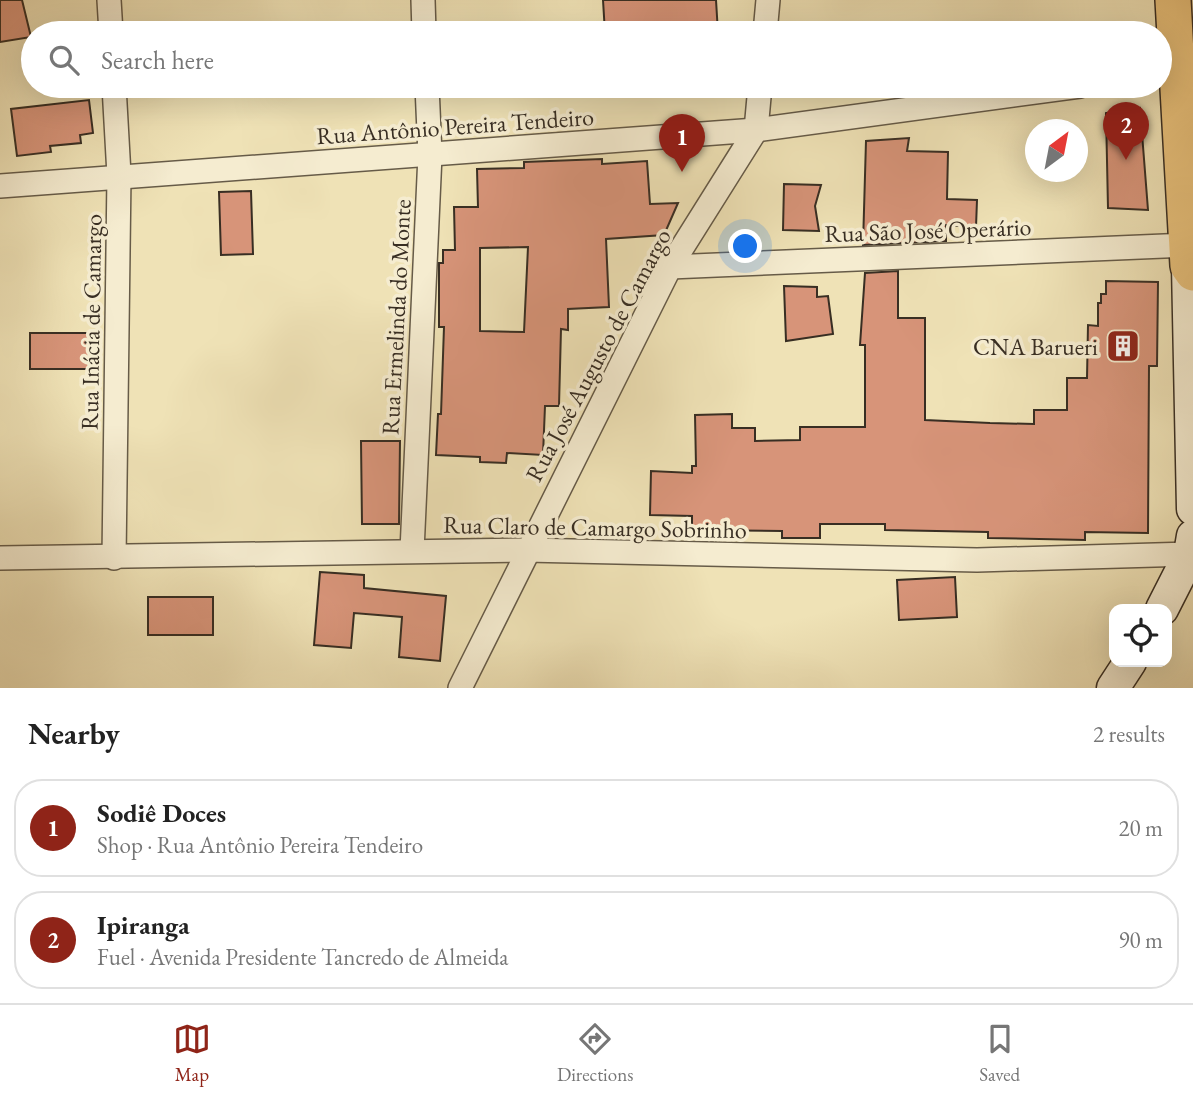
<!DOCTYPE html>
<html lang="en">
<head>
<meta charset="utf-8">
<style>
	:root { --surface:#fff; --page:#f2f2f2; --text:#222; --muted:#767676; --line:#e0e0e0; --accent:#8f2418 }
	body { margin:0; font-family:"EB Garamond",serif; background:var(--page); color:var(--text) }
	.controls { position:absolute; right:21px; bottom:21px; display:grid; overflow:hidden; border-radius:14px; box-shadow:0 7px 28px #0002 }
	.controls button { width:63px; height:63px; display:grid; place-items:center; padding:0; border:0; border-bottom:2px solid var(--line); background:var(--surface); color:var(--text); font:35px sans-serif }
	.compass { position:absolute; left:1025px; top:119px; width:63px; height:63px; border-radius:50%; background:var(--surface); box-shadow:0 7px 28px #0002; rotate:32deg }
	.you { position:absolute; left:746px; top:247px; width:24px; height:24px; margin:-18px; border:5px solid #fff; border-radius:50%; background:#1a73e8; box-shadow:0 0 0 10px #1a73e833 }
	.badge { display:grid; place-items:center; width:46px; height:46px; border-radius:50%; background:var(--accent); color:#fff; font-size:23px; font-weight:700 }
	.pin { position:absolute; translate:-50% -58px; filter:drop-shadow(0 2px 4px #0008) }
	.pin::after { content:''; position:absolute; top:37px; width:24px; height:21px; background:inherit; clip-path:polygon(0 0,100% 0,50% 100%) }
	.list { margin:0; padding:0; list-style:none }
	h2 { display:flex; justify-content:space-between; align-items:center; height:91px; margin:0; padding:0 28px; font-size:30px }
	h2 small { font-size:23px; font-weight:400; color:var(--muted) }
	.list li { display:grid; grid-template-columns:46px 1fr auto; gap:21px; align-items:center; box-sizing:border-box; height:98px; margin:0 14px 14px; padding:0 14px; border:2px solid var(--line); border-radius:28px }
	.list b { display:block; font-size:26px; white-space:nowrap }
	.list p { margin:0; font-size:23px; white-space:nowrap; color:var(--muted) }
	.list em { font-size:23px; font-style:normal; color:var(--muted) }
	.icon { flex:none; width:38px; height:38px; fill:none; stroke:currentColor; stroke-width:2; stroke-linecap:round; stroke-linejoin:round }
	.map { position:relative; flex:none; width:1193px; height:688px; overflow:hidden }
	.search { position:absolute; background:var(--surface); box-shadow:0 7px 28px #0002; left:21px; right:21px; top:21px; height:77px; display:flex; align-items:center; gap:18px; box-sizing:border-box; padding:0 24px; border-radius:38px; color:var(--muted); font-size:26px }
	.sheet { height:315px; background:var(--surface) }
	nav { display:flex; justify-content:space-around; align-items:center; box-sizing:border-box; height:98px; border-top:2px solid var(--line); background:var(--surface); font-size:19px; color:var(--muted) }
	nav a { display:grid; justify-items:center; gap:4px }
	nav .on { color:var(--accent) }
	.map>svg:first-child { display:block }
	.building { fill:#d79479; stroke:#382e23; stroke-width:2; fill-rule:evenodd }
	.lines { fill:none; stroke-linecap:round; stroke-linejoin:round }
	.street-casing { stroke:#665b48; stroke-width:26 }
	.secondary-casing { stroke:#382e23; stroke-width:35 }
	.primary-casing { stroke:#382e23; stroke-width:38 }
	.street { stroke:#f5ecd0; stroke-width:23 }
	.secondary { stroke:#f5ecd0; stroke-width:32 }
	.primary { stroke:#e8c17b; stroke-width:35 }
	.labels { text-anchor:middle; dominant-baseline:central; stroke-width:7; stroke-linejoin:round; paint-order:stroke }
	.street-label { font-size:24px; fill:#382e23; stroke:#f5ecd0 }
	.poi-label { font-size:24px; fill:#382e23; stroke:#f5ecd0; text-anchor:end }
</style>
</head>
<body>
<div class="map">
<svg width="1193" height="688" viewBox="0 0 1193 688">
	<rect width="100%" height="100%" fill="#efe2b6"/>
	<filter id="stains"><feTurbulence type="fractalNoise" baseFrequency=".00286" numOctaves="4"/><feColorMatrix values="0 0 0 0 .2 0 0 0 0 .09 0 0 0 0 .02 0 0 0 .5 -.17"/></filter>
	<radialGradient id="worn" r=".72"><stop offset=".6" stop-color="#630" stop-opacity="0"/><stop offset="1" stop-color="#630" stop-opacity=".3"/></radialGradient>
	<!-- building -->
	<g class="building">
		<polygon points="0,0 22,0 31,37 0,42"/>
		<polygon points="603,0 716,0 718,33 605,33"/>
		<polygon points="89,100 93,133 80,135 81,143 50,146 51,152 17,156 11,109"/>
		<polygon points="1140,108 1148,210 1108,208 1106,113"/>
		<polygon points="909,138 907,151 948,152 947,199 977,200 976,227 946,225 946,241 863,245 866,141"/>
		<path d="M602,159V164L647,161L650,204L678,203L664,235L606,239L609,307L568,309V330L561,329L559,406H545L543,455L507,453L506,463L480,462V457L436,455L438,414H441L444,327H439V263H443V250H455L454,207H478L477,169L524,168V162ZM528,247L524,332L480,331V248Z"/>
		<polygon points="784,184 821,185 815,206 819,231 783,230"/>
		<polygon points="251,191 253,254 221,255 219,192"/>
		<polygon points="898,271 898,318 925,318 925,420 990,423 1034,424 1034,410 1067,410 1067,378 1087,378 1088,325 1098,326 1098,303 1101,303 1101,294 1106,294 1106,281 1158,282 1157,366 1149,366 1148,533 1085,532 1085,540 988,538 988,532 885,530 885,524 820,524 820,538 782,538 782,531 692,530 692,516 650,515 651,471 692,473 692,466 696,466 695,415 732,414 732,428 755,428 755,441 800,440 800,427 865,427 865,345 860,345 865,273"/>
		<polygon points="784,286 817,287 817,297 828,296 833,334 786,341"/>
		<rect x="30" y="333" width="64" height="36"/>
		<polygon points="361,441 400,441 399,524 362,524"/>
		<polygon points="320,572 364,575 364,588 446,596 440,661 399,657 402,617 354,613 351,648 314,645"/>
		<polygon points="955,577 957,617 899,620 897,580"/>
		<rect x="148" y="597" width="65" height="38"/>
	</g>
	<g class="lines">
		<defs>
			<g id="street">
				<polyline points="109,0 111,33"/>
				<polyline points="423,0 424,33"/>
				<polyline points="765,33 768,0"/>
				<polyline points="114,86 119,175 114,558"/>
				<polyline points="0,186 756,130 1080,86"/>
				<polyline points="670,267 1188,245"/>
				<polyline points="412,551 430,155 427,86"/>
				<polyline points="0,558 526,550 977,560 1190,554"/>
				<polyline points="460,688 670,267 756,130 760,86"/>
			</g>
			<g id="secondary">
				<polyline points="1188,266 1193,509"/>
				<polyline points="1162,609 1190,554 1193,536"/>
				<polyline points="1113,688 1130,662"/>
			</g>
			<polyline id="primary" points="1173,0 1188,266 1193,273"/>
		</defs>
		<!-- street casing -->
		<use href="#street" class="street-casing"/>
		<!-- secondary casing -->
		<use href="#secondary" class="secondary-casing"/>
		<!-- primary casing -->
		<use href="#primary" class="primary-casing"/>
		<!-- street -->
		<use href="#street" class="street"/>
		<!-- secondary -->
		<use href="#secondary" class="secondary"/>
		<!-- primary -->
		<use href="#primary" class="primary"/>
	</g>
	<!-- icons -->
	<defs>
		<symbol id="building-square" viewBox="-11 -11 22 22"><rect x="-9" y="-9" width="18" height="18" rx="4" fill="#8f2418" stroke="#f5ecd0"/><path d="M-4-6H4V6H1V3H-1V6H-4ZM-2.5-4.3h1.7v1.8h-1.7ZM.8-4.3h1.7v1.8H.8ZM-2.5-1h1.7V.8h-1.7ZM.8-1h1.7V.8H.8Z" fill="#fff"/></symbol>
	</defs>
	<g fill-rule="evenodd">
		<use href="#building-square" x="1104" y="327" width="38" height="38"/>
	</g>
	<g class="labels">
		<!-- street labels -->
		<g class="street-label">
			<text transform="translate(455 126) rotate(-4)">Rua Antônio Pereira Tendeiro</text>
			<text transform="translate(928 230) rotate(-2)">Rua São José Operário</text>
			<text transform="translate(396 317) rotate(-87)">Rua Ermelinda do Monte</text>
			<text transform="translate(91 322) rotate(-89)">Rua Inácia de Camargo</text>
			<text transform="translate(598 355) rotate(-62)">Rua José Augusto de Camargo</text>
			<text transform="translate(595 527) rotate(1)">Rua Claro de Camargo Sobrinho</text>
		</g>
		<!-- poi labels -->
		<g class="poi-label">
			<text x="1098" y="346">CNA Barueri</text>
		</g>
	</g>
	<rect width="100%" height="100%" filter="url(#stains)"/>
	<rect width="100%" height="100%" fill="url(#worn)"/>
</svg>
<div class="controls">
<button><svg class="icon" aria-label="locate" viewBox="0 0 24 24"><circle cx="12" cy="12" r="6"/><path d="M12 2v4M12 18v4M2 12h4M18 12h4"/></svg></button>
</div>
<svg class="compass" viewBox="-18 -18 36 36"><path d="M0-13l5 13h-10z" fill="#e53935"/><path d="M0 13l5-13h-10z" fill="#767676"/></svg>
<div class="you"></div>
<div class="pin badge" style="left:682px;top:172px">1</div>
<div class="pin badge" style="left:1126px;top:160px">2</div>
<div class="search"><svg class="icon" aria-label="search" viewBox="0 0 24 24"><circle cx="10" cy="10" r="6"/><path d="M15 15l6 6"/></svg>Search here</div>
</div>
<section class="sheet">
<h2>Nearby<small>2 results</small></h2>
<ul class="list">
<li><span class="badge">1</span><div><b>Sodiê Doces</b><p>Shop · Rua Antônio Pereira Tendeiro</p></div><em>20 m</em></li>
<li><span class="badge">2</span><div><b>Ipiranga</b><p>Fuel · Avenida Presidente Tancredo de Almeida</p></div><em>90 m</em></li>
</ul>
</section>
<nav>
<a class="on"><svg class="icon" aria-label="map" viewBox="0 0 24 24"><path d="M3 6l6-2 6 2 6-2v14l-6 2-6-2-6 2zM9 4v14M15 6v14"/></svg>Map</a>
<a><svg class="icon" aria-label="directions" viewBox="0 0 24 24"><path d="M12 3l9 9-9 9-9-9zM9 14v-3h6M13 9l2 2-2 2"/></svg>Directions</a>
<a><svg class="icon" aria-label="saved" viewBox="0 0 24 24"><path d="M7 4h10v16l-5-4-5 4z"/></svg>Saved</a>
</nav>
</body>
</html>
